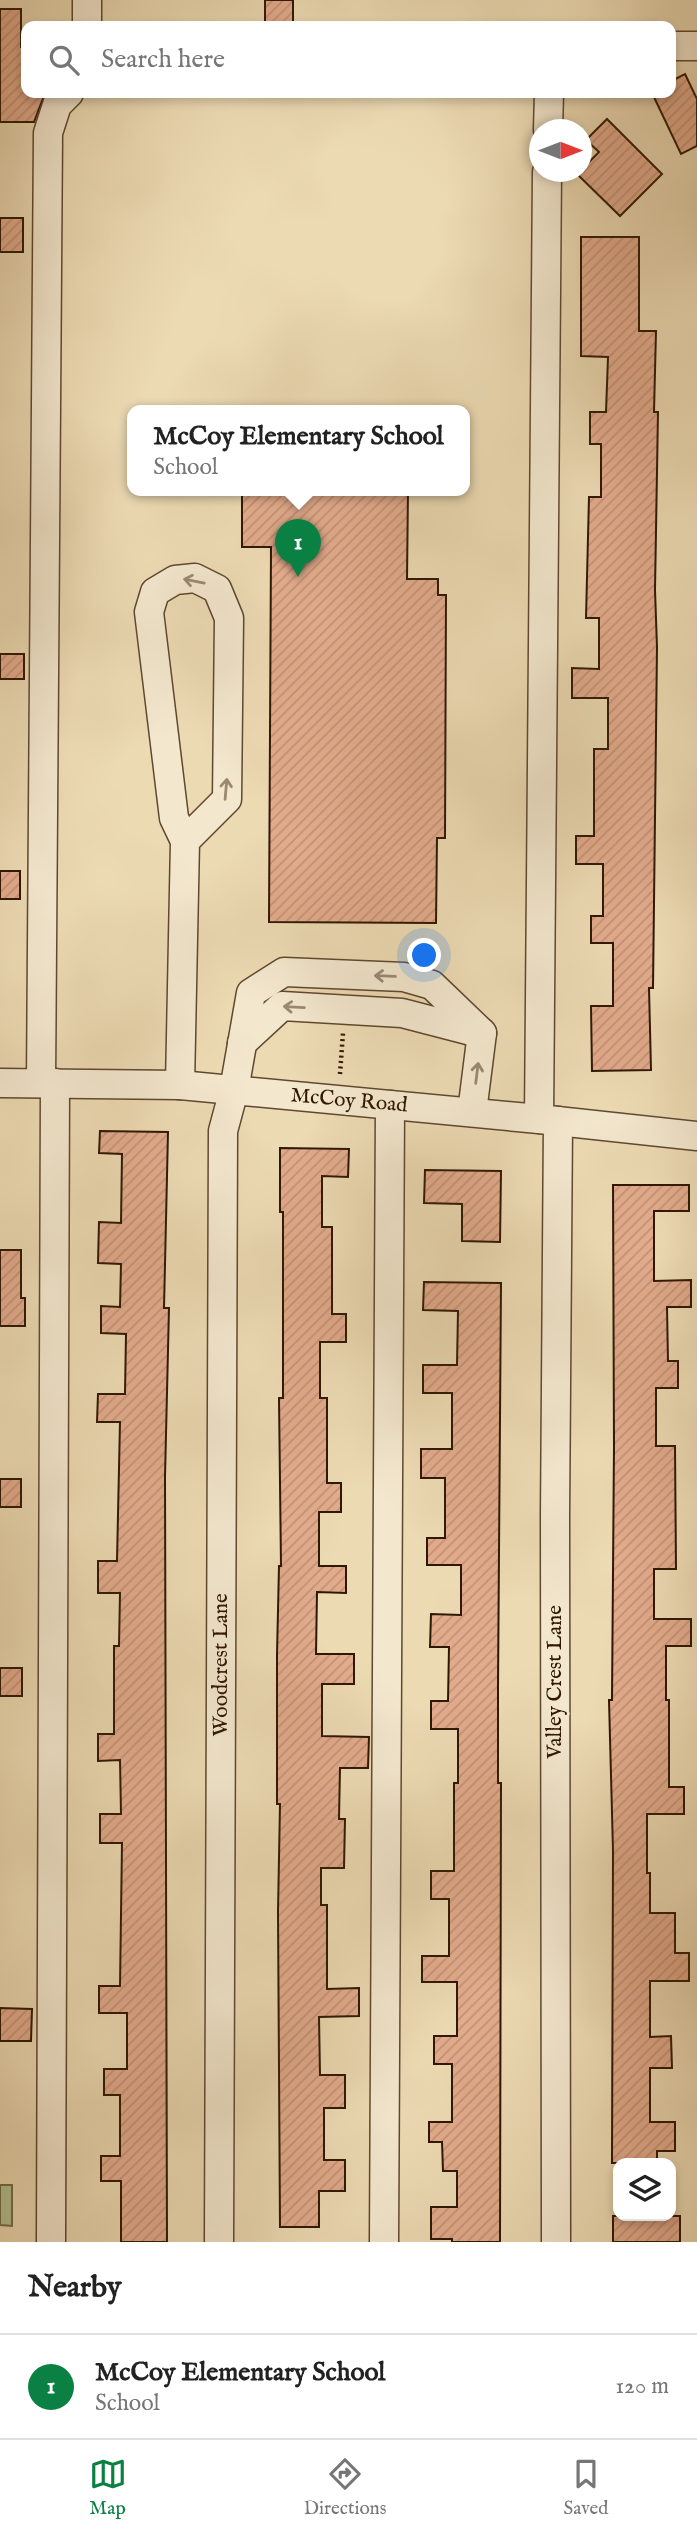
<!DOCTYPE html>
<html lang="en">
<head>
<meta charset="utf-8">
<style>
	:root { --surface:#fff; --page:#f6f6f6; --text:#222; --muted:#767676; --line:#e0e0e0; --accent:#0b8043 }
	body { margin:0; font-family:"IM FELL English",serif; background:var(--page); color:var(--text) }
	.controls { position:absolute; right:21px; bottom:21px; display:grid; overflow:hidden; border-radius:14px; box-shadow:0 4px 10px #0003 }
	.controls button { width:63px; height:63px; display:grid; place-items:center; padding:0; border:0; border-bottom:2px solid var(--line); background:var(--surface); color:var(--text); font:35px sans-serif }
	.compass { position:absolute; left:529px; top:119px; width:63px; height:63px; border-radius:50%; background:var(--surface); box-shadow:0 4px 10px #0003; rotate:90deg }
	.you { position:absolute; left:425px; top:956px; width:24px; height:24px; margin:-18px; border:5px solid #fff; border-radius:50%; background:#1a73e8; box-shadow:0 0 0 10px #1a73e833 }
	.badge { display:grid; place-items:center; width:46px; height:46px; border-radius:50%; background:var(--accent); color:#fff; font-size:23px; font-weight:700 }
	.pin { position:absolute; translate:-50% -58px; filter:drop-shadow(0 2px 4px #0008) }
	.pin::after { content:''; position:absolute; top:37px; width:24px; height:21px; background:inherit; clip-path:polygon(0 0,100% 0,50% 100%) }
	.popup { position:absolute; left:127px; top:405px; width:343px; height:91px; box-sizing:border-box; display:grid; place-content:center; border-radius:14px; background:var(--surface); filter:drop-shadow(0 2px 5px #0005); font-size:23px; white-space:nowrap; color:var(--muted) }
	.popup b { font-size:26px; color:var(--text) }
	.popup::after { content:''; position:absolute; left:50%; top:100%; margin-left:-14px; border:14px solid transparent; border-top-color:var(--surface) }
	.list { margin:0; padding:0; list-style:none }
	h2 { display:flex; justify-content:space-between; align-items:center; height:91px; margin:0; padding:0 28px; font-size:30px }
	h2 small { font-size:23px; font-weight:400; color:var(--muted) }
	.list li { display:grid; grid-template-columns:46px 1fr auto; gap:21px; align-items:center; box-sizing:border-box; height:105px; padding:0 28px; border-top:2px solid var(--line) }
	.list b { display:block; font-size:26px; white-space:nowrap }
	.list p { margin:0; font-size:23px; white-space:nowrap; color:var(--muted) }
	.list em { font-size:23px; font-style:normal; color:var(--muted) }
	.icon { flex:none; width:38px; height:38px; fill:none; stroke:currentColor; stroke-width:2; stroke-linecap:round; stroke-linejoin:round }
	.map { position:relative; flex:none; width:697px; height:2242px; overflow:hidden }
	.search { position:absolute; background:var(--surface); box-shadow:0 4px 10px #0003; left:21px; right:21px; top:21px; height:77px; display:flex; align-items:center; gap:18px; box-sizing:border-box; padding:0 24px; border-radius:14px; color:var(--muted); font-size:26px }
	.sheet { height:196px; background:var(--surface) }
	nav { display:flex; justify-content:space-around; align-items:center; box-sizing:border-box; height:98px; border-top:2px solid var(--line); background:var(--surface); font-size:19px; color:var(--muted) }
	nav a { display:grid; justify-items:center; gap:4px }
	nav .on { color:var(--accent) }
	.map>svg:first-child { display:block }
	.garden { fill:#b3c190; stroke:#726c4a; stroke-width:2 }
	.building { fill:url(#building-hatch); stroke:#301703; stroke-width:2 }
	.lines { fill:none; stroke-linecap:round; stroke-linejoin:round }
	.minor-casing { stroke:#5f482f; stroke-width:31 }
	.path { stroke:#301703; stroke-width:4.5; stroke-dasharray:2 3.5; stroke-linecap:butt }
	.minor { stroke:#f3e7ce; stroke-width:28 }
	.oneway { stroke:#9b8973 }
	.labels { text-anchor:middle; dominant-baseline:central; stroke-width:5; stroke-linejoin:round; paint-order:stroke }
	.street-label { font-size:21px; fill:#301703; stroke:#f3e7ce }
</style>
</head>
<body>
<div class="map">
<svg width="697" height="2242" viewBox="0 0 697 2242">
	<defs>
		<pattern id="building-hatch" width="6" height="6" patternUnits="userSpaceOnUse" patternTransform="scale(1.75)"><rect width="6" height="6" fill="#e2ab8c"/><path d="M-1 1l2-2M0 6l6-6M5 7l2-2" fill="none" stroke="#c29277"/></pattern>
	</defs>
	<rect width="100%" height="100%" fill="#ecdab3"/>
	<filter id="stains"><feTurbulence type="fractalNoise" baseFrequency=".00286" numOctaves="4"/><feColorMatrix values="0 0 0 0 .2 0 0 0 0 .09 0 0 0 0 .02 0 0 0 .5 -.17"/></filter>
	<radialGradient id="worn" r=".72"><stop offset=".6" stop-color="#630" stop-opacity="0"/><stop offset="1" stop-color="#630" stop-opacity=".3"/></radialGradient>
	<!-- garden -->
	<polygon class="garden" points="0,2185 12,2185 12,2226 0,2225"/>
	<!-- building -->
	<g class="building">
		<rect x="265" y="0" width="28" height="24"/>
		<polygon points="0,9 21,9 21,47 26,47 26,93 45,93 34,122 0,122"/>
		<polygon points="685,74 697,99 697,146 681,154 652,93 671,93 671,81"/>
		<polygon points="607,119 662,174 620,216 577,174 599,152 586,140"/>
		<rect x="0" y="218" width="23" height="34"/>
		<polygon points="581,237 639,237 639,331 656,331 654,412 658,412 655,590 657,647 653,988 649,988 651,1070 592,1071 591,1006 613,1006 613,943 591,943 591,916 603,916 603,864 576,864 576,836 594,836 594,749 608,749 608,698 572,698 572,668 599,669 599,618 586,618 589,497 601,497 601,444 590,444 590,412 606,412 608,357 581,356"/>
		<polygon points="242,491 408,491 407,579 438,579 438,595 446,595 445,838 437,838 436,923 269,922 271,547 242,547"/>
		<rect x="0" y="654" width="24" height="25"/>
		<rect x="0" y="871" width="20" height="28"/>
		<polygon points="100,1131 168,1132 164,1308 169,1308 165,1477 167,2242 121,2242 121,2181 101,2181 101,2156 120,2156 120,2095 104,2095 104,2069 127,2069 127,2013 99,2013 99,1986 120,1986 122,1843 100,1843 100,1814 121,1814 120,1760 98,1761 98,1734 114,1734 114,1646 119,1646 120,1593 98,1593 98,1561 117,1561 120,1422 97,1422 98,1394 125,1394 126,1334 101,1333 101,1306 120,1307 121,1264 98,1263 99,1222 121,1223 122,1154 99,1153"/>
		<polygon points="280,1148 349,1149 348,1177 322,1176 322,1227 332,1227 332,1314 346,1314 346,1342 320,1342 320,1398 327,1398 327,1483 341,1483 341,1512 319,1512 319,1566 346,1566 346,1593 317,1592 316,1654 354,1654 354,1684 322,1684 322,1736 369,1737 368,1768 340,1768 339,1819 345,1819 344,1868 321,1868 321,1905 327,1905 327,1989 359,1988 359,2016 319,2017 320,2075 345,2075 345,2108 324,2108 324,2160 345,2160 345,2191 319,2191 319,2227 280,2227 278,1912 280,1804 277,1804 277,1655 279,1566 281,1566 279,1398 283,1398 283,1212 280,1212"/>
		<polygon points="425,1170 501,1171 500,1242 462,1241 462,1204 424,1203"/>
		<polygon points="613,1185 689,1185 689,1211 654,1211 654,1281 691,1280 691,1307 667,1307 668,1361 678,1361 678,1388 656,1388 656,1446 675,1446 676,1569 654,1569 654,1619 691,1619 691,1646 666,1646 666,1700 669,1700 669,1787 684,1787 684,1814 647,1814 647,1873 650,1873 650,1913 675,1913 675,1953 689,1953 689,1981 650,1981 650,2037 671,2036 672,2068 650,2068 650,2122 675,2122 675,2151 657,2151 657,2163 612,2163 613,1851 609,1700 612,1700 614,1446"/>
		<polygon points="0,1250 21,1250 21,1298 25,1298 25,1326 0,1326"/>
		<polygon points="424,1282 501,1283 498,1687 498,1783 501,1783 500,2242 452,2242 452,2239 431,2239 431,2207 457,2207 457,2171 443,2171 442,2142 429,2142 429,2122 452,2122 452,2064 434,2064 434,2036 457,2036 457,1982 422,1982 422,1956 449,1956 449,1899 431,1899 431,1871 454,1871 454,1783 458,1783 458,1729 431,1729 431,1701 448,1701 449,1647 430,1647 431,1614 461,1615 461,1565 427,1565 427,1538 445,1538 445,1478 421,1478 421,1449 452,1449 452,1393 423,1393 423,1365 457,1365 458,1311 423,1310"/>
		<rect x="0" y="1479" width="21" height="28"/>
		<rect x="0" y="1668" width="22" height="28"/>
		<polygon points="0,2008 32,2009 31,2041 0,2041"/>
		<rect x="613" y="2216" width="67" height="26"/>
	</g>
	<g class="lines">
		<defs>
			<g id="minor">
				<polyline points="87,26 87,0"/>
				<polyline points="671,46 697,46"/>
				<polyline points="548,130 549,93"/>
				<polyline points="242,1043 282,1006 402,1013 479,1033"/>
				<polyline points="0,1083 180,1085 539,1119 697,1136"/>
				<polyline points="41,1083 48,133 57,105 69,93"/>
				<polyline points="180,1085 185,841 174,818 149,612 155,592 175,580 195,578 217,589 229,618 227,799 185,841"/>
				<polyline points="472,1112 482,1033"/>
				<polyline points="539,1119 547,172"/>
				<polyline points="51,2242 55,1083"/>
				<polyline points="219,2242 223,1131 234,1090 251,993 284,972 404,977 432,985 482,1033"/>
				<polyline points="384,2242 390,1105"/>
				<polyline points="556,2242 555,1517 558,1121"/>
			</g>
		</defs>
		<!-- minor casing -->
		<use href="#minor" class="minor-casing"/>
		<!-- path -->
		<polyline class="path" points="340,1074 343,1033"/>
		<!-- minor -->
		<use href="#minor" class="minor"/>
	</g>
	<!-- one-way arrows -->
	<defs><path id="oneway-shaft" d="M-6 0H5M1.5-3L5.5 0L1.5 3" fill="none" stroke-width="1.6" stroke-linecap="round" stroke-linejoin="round" transform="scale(1.75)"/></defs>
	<g class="oneway">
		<use href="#oneway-shaft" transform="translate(194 581) rotate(-169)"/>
		<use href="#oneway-shaft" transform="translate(226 789) rotate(-85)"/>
		<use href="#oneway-shaft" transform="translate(385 976) rotate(-178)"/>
		<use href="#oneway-shaft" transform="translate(294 1007) rotate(-177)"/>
		<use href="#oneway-shaft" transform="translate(477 1073) rotate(-83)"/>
	</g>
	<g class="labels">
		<!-- street labels -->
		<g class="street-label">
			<text transform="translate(349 1101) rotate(5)">McCoy Road</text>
			<text transform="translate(221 1665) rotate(-90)">Woodcrest Lane</text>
			<text transform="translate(555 1682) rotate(-90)">Valley Crest Lane</text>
		</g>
	</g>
	<rect width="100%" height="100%" filter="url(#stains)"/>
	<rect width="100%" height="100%" fill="url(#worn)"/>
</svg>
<div class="controls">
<button><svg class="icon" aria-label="layers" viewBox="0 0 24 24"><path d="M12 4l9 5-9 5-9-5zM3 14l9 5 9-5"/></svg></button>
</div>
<svg class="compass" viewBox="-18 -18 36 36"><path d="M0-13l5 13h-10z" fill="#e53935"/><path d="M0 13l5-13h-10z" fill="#767676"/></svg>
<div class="you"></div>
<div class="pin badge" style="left:298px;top:577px">1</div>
<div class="popup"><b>McCoy Elementary School</b>School</div>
<div class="search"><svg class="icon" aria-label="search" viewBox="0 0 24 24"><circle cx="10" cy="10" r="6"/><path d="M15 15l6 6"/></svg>Search here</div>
</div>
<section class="sheet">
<h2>Nearby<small></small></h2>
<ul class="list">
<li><span class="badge">1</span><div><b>McCoy Elementary School</b><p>School</p></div><em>120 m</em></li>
</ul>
</section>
<nav>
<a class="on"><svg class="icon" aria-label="map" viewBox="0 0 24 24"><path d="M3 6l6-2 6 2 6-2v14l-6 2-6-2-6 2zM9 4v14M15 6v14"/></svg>Map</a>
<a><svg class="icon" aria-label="directions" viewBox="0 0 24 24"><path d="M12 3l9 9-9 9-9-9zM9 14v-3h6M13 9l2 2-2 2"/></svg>Directions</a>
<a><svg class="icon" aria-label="saved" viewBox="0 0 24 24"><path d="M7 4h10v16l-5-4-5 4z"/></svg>Saved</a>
</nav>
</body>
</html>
